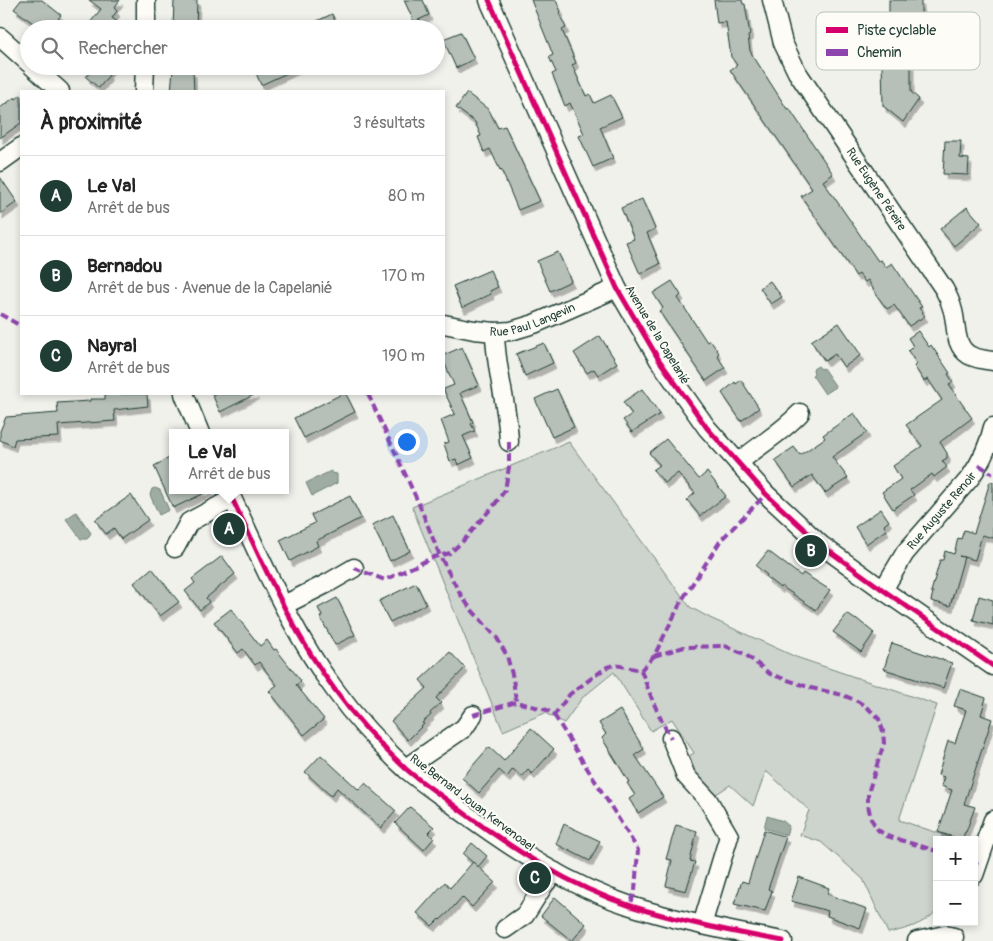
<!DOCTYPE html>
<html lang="fr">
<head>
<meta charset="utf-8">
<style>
	:root { --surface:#fff; --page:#f6f6f6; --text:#222; --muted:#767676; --line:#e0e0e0; --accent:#1f3d34 }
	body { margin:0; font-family:Pangolin,sans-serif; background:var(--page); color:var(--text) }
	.controls { position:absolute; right:15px; bottom:15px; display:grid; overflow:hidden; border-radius:0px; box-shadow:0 2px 8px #0003 }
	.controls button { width:45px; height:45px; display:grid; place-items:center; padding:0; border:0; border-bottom:1px solid var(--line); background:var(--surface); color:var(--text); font:25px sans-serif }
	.you { position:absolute; left:406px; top:441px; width:18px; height:18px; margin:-12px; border:4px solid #fff; border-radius:50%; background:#1a73e8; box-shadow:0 0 0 8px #1a73e833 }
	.badge { display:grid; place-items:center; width:32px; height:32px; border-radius:50%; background:var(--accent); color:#fff; font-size:16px; font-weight:700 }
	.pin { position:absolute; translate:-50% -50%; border:2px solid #fff; box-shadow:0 1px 5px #0006 }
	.popup { position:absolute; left:169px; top:429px; width:120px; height:65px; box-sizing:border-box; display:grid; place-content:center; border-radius:0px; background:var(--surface); filter:drop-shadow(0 1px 4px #0005); font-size:16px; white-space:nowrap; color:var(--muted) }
	.popup b { font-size:19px; color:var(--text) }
	.popup::after { content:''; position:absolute; left:50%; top:100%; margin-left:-10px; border:10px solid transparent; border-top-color:var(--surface) }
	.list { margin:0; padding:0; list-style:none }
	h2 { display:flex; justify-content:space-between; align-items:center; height:65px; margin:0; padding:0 20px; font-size:21px }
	h2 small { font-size:16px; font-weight:400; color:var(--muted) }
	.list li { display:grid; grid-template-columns:32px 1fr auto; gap:15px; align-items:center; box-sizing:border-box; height:80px; padding:0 20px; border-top:1px solid var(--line) }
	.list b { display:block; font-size:19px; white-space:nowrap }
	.list p { margin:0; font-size:16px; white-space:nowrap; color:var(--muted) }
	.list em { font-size:16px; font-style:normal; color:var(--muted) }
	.icon { flex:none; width:28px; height:28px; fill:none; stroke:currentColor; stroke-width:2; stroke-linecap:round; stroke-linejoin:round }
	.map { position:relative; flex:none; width:993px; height:941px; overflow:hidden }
	.search { position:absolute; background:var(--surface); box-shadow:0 2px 8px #0003; left:20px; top:20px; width:425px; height:55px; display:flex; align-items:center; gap:12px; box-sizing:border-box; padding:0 18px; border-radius:28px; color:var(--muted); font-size:19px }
	.panel { position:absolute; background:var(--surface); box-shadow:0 2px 8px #0003; left:20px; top:90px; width:425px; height:305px; border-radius:0px }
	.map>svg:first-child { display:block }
	.green { fill:#cdd3cd; stroke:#768880 }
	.water { fill:#9faca4; stroke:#6c8077 }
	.building { fill:#b6bfb8; stroke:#1f3d34; filter:url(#shadow) }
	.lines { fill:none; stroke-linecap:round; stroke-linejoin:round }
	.minor-casing { stroke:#1f3d34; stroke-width:21 }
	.minor { stroke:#fdfcf7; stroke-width:18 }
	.quiet { stroke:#8e44ad; stroke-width:4; stroke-dasharray:8 4; stroke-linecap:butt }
	.cycleway-casing { stroke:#fdfcf7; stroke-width:8 }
	.cycleway { stroke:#d6006c; stroke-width:5 }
	.labels { text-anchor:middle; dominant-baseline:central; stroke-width:4; stroke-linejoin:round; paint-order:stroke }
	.street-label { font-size:12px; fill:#1f3d34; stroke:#fdfcf7 }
	.key { fill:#fdfcf7; stroke:#bac3bc; stroke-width:1 }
	.key-label { font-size:14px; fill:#1f3d34 }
</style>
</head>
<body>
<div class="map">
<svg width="993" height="941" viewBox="0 0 993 941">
	<defs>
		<filter id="shadow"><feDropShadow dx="3" dy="5.5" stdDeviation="0" flood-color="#0004"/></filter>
	</defs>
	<rect width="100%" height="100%" fill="#f0f1eb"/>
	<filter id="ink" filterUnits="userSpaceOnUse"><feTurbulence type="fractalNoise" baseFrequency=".02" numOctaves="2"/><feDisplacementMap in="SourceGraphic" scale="10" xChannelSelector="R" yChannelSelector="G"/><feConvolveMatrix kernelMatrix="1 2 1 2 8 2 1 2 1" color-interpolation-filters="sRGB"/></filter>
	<g filter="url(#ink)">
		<!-- green -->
		<path class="green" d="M569,442L690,607L710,618L796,657L937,705L899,820L959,840H937V911C922,925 907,929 888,933L863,879L821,842L800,835L809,810L766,771L753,806L730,785L713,796L691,772L686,758L694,753L672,719L651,731L614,672L582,698L564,723L545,713L503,731L412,507Z"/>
		<!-- water -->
		<g class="water">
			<polygon points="818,366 821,369 823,368 836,387 825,394 812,375 814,374 813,369"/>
			<polygon points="331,471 332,473 337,474 337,483 312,496 306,483"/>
			<polygon points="155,488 160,490 169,510 159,515 150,495 152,489"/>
			<polygon points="76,512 91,533 87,539 81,539 66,519"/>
			<polygon points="767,816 783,821 789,826 786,835 764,828"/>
		</g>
		<!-- building -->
		<g class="building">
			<polygon points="21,0 42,0 61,15 51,29 41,29 14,9"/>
			<polygon points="89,0 120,0 114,8 117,11 112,18 128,29 85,29 101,9"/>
			<polygon points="174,0 197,0 196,29 173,29"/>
			<polygon points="404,0 423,0 429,15 414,22"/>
			<polygon points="531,0 556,0 561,12 559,13 566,28 562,30 576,63 572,65 586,96 590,94 594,103 611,95 622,117 600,127 613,158 593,167 579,136 584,134 577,118 570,103 565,106 552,74 556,72 549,57 553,55"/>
			<polygon points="714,0 742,0 743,4 745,4 750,35 748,36 750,51 787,109 789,108 833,174 823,181 878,261 881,260 886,267 892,263 922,307 919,308 925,316 909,326 894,305 887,309 878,297 868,280 865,282 859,274 856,276 801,196 812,189 730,70 737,65 731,57 726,22 717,23"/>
			<rect x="889" y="0" width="32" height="22"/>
			<polygon points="332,14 339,29 300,29"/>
			<polygon points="461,32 474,59 456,68 443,39"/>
			<polygon points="882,63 911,63 911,92 919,99 903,122 883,106"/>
			<polygon points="95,66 113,66 107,73 109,75 99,88 86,77"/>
			<polygon points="253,66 302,66 261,85"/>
			<polygon points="173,70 193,71 194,91 171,91"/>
			<polygon points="467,93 489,110 498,128 505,126 540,201 518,210 501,169 500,170 490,149 484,152 478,137 481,136 475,122 456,108"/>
			<polygon points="21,95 21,123 0,138 0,108 15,97 16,99"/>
			<polygon points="945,141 961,141 960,158 969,159 968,175 943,174"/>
			<polygon points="0,177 17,202 0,214"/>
			<polygon points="642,199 655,229 647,233 660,264 640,274 626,242 634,239 621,208"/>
			<polygon points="967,207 981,223 954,246 940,229"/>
			<polygon points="558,252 571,281 550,291 537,261"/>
			<polygon points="490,270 498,287 490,291 491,294 462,308 453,286"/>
			<polygon points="672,281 681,295 678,298 707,342 710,340 719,353 717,355 725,368 706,381 659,311 663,308 653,293"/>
			<polygon points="770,281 782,297 771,304 760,288"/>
			<polygon points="839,323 861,355 844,367 835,354 825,361 811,341"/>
			<polygon points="918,331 929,347 931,345 950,373 948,374 953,382 949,385 972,418 940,442 947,453 947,458 942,461 947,467 934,477 932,474 910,490 914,495 893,509 882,492 901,479 893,466 922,446 906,425 942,400 928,379 924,381 914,366 917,364 908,351 913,346 908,338"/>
			<polygon points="600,336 617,363 598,375 594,369 587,373 574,353"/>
			<polygon points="544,343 553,363 525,376 516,354"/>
			<polygon points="462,347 479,385 460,393 473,422 471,424 475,431 463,436 473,458 458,465 456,459 450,461 444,444 449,442 441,420 455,414 444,391 444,389 454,385 444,362 444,355"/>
			<polygon points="741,380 759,408 741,421 722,393 735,382 736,384"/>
			<polygon points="557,389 574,427 552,437 535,399"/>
			<polygon points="642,389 660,414 632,432 623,420 632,414 623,402"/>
			<polygon points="105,394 147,394 148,406 114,410 115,421 58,425 59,437 15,439 13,446 0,440 0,431 6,417 58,413 57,403 90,401 90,399 105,399"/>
			<polygon points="212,394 256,394 220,412"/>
			<polygon points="342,394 346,394 355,412 304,438 294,418"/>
			<polygon points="854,413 867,432 832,457 848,478 825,493 812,475 794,487 775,460 794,447 800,455 825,438 823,435"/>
			<polygon points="666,439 699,479 707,472 726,496 700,516 687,500 695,493 678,473 665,483 653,470 660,465 649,453"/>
			<polygon points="173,456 173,490 211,490 173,508 154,466"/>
			<polygon points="990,482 993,482 993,538 982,535 975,560 959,556 964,557 950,606 931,601 933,592 931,592 940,560 943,560 945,551 954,554 958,538 961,539 964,530 974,533"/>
			<polygon points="131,495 148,520 121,539 114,528 106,534 95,520"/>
			<polygon points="350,496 361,518 316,541 318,546 290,561 280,540 315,523 311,515"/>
			<polygon points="881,509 889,521 884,525 886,530 866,544 855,527"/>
			<polygon points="393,515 410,551 390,561 372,525"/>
			<polygon points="768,551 801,576 803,573 830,590 816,610 781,586 780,588 766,577 767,575 756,566"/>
			<polygon points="222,556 235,574 206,598 209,602 200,610 185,591 195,583 192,579"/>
			<polygon points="152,568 179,602 160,616 134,583"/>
			<polygon points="416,583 426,604 390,622 379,601"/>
			<polygon points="979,596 993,600 993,625 973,620"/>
			<polygon points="337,598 355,635 335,645 320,617 322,616 318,608"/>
			<polygon points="231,609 260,646 267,640 274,650 276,649 301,681 296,685 324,719 304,735 269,691 277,685 259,662 255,665 243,649 238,653 214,622"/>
			<polygon points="847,614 856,620 857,619 874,633 861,652 833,632"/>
			<polygon points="892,643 952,663 943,688 884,669"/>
			<polygon points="450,652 465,668 436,698 441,703 430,713 431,715 422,723 424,724 408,740 391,721 427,688 420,680"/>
			<polygon points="960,689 986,698 981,715 992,719 964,804 975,807 966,832 965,832 962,840 938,832 952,790 941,786 944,777 938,775 948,741 955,743 966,710 954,706"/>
			<polygon points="620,710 644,749 635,755 663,797 638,813 629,799 635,795 627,783 629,782 602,738 606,734 599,723"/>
			<polygon points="531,728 554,749 532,774 528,770 522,777 513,769 507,777 499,770 479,793 462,778 489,747 504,761"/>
			<polygon points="321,755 359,790 365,783 396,811 381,828 337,788 331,796 305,772"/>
			<polygon points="410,807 434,827 428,833 434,838 424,850 395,823"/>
			<polygon points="564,824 600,841 590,861 556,844"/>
			<polygon points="676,825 697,831 690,861 695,862 686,891 666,886 672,860 666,859"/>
			<polygon points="764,830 786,837 768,889 772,891 765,911 734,904 742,881 748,883"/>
			<polygon points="472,843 487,856 478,867 463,854"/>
			<polygon points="473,862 495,882 472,907 462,897 449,912 440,920 439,919 432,926 417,913 445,882 450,888"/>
			<polygon points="799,877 829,888 827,894 867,909 860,928 827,916 828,911 791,901"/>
			<polygon points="555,897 586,924 572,941 541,916"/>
		</g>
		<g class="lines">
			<defs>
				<g id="minor">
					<polyline points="489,0 617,288 659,360 707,428 766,494 821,545 883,590 993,666"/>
					<path id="s1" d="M772,0L783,43L797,72L944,289C948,296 951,303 953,311C957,326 954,346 969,355C976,359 985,360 993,361"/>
					<polyline points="146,29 146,0"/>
					<polyline points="0,37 29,63"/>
					<polyline points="32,66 60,91"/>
					<polyline points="144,91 145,66"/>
					<polyline points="0,162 21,147"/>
					<path id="s2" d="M444,324L474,330L495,332L511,331L534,324L617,288"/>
					<path d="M495,332C495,369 508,404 509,442"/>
					<polyline points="184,394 200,433"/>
					<path d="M738,463C759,445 780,434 800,413"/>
					<path d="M228,490C261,558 290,630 335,690C356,719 380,745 406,769C423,784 443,796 460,810C513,849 569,886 631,906C681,922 732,932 783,941"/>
					<polyline points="175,548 189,522 232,499"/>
					<path id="s3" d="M883,590L905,553L970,478C981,462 989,446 993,427"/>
					<polyline points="284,605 328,583 354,568"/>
					<polyline points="671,738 686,776 708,800 729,836 702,925"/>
					<polyline points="407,770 413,763 464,728 473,715"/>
					<polyline points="974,875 993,820"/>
					<polyline points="505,929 525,915 544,885 555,872"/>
					<polyline points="917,941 945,935 954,937"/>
				</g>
			</defs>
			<!-- minor casing -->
			<use href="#minor" class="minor-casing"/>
			<!-- minor -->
			<use href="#minor" class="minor"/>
			<!-- quiet -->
			<g class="quiet">
				<polyline points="0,314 21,326"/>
				<polyline points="368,394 419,504 440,556 459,592 470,608 497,638 507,656 513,678 516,702"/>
				<polyline points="979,465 993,474"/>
				<polyline points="354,568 385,580 434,557 450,553 464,540 495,504 505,490 509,467 509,442"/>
				<polyline points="654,656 684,647 725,646 745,654 770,674 811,688 843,695 859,702 870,710 879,719 883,731 884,743 868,793 868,805 871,819 878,830 887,836 937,851"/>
				<path d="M641,670C650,694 658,716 671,738"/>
				<polyline points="473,715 516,702 547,710 554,715 570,694 607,667 615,665 641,670 654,656 682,600 721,540 766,494"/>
				<polyline points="554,715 638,850 635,891 630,906"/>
				<polyline points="974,863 978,864"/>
			</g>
			<defs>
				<g id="cycleway">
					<polyline points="489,0 617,288 659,360 707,428 766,494 821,545 883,590 993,666"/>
					<path d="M228,490C261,558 290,630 335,690C356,719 380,745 406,769C423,784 443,796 460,810C513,849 569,886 631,906C681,922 732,932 783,941"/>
				</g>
			</defs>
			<!-- cycleway casing -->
			<use href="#cycleway" class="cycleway-casing"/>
			<!-- cycleway -->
			<use href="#cycleway" class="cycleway"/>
		</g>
	</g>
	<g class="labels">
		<!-- street labels -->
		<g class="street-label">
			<text stroke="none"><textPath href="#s1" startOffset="218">Rue Eugène Péreire</textPath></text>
			<text stroke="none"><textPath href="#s2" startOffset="91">Rue Paul Langevin</textPath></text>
			<text transform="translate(657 335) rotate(59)">Avenue de la Capelanié</text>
			<text stroke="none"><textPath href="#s3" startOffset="99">Rue Auguste Renoir</textPath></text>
			<text transform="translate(472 803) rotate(37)">Rue Bernard Jouan Kervenoael</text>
		</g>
	</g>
	<!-- legend -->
	<rect x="816" y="12" width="164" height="58" rx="8" class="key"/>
	<rect x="826" y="27" width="22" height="6" fill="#d6006c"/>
	<rect x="826" y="49" width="22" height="7" fill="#8e44ad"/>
	<g class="key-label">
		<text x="857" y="35">Piste cyclable</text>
		<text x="857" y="57">Chemin</text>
	</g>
</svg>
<div class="controls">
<button>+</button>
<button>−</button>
</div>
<div class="you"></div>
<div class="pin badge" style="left:229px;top:529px">A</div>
<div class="popup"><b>Le Val</b>Arrêt de bus</div>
<div class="pin badge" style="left:811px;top:551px">B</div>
<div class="pin badge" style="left:535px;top:878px">C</div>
<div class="search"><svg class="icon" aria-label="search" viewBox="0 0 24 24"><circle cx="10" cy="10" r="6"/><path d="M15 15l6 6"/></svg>Rechercher</div>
<section class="panel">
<h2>À proximité<small>3 résultats</small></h2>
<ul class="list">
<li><span class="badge">A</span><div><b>Le Val</b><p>Arrêt de bus</p></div><em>80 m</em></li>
<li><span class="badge">B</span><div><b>Bernadou</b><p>Arrêt de bus · Avenue de la Capelanié</p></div><em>170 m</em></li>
<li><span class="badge">C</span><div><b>Nayral</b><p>Arrêt de bus</p></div><em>190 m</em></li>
</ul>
</section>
</div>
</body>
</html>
